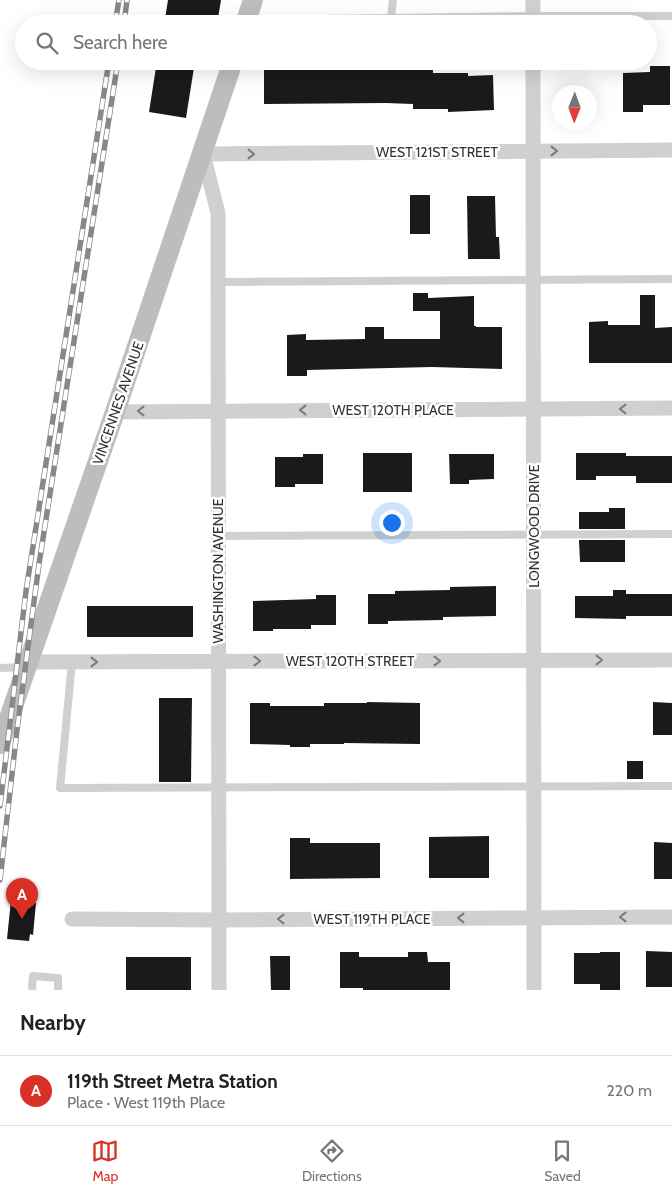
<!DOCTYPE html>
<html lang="en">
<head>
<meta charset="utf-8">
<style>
	:root { --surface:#fff; --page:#f6f6f6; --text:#222; --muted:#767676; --line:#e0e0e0; --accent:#d93025 }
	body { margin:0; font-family:Cabin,sans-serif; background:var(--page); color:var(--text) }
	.compass { position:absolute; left:552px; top:85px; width:45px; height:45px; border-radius:50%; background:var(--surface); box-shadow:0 5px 20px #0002; rotate:181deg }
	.you { position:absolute; left:391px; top:522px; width:18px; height:18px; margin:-12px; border:4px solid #fff; border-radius:50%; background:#1a73e8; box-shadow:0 0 0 8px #1a73e833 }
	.badge { display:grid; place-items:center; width:32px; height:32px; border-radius:50%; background:var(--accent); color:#fff; font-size:16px; font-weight:700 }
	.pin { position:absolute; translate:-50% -41px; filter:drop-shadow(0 1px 2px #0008) }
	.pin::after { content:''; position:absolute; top:26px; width:18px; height:15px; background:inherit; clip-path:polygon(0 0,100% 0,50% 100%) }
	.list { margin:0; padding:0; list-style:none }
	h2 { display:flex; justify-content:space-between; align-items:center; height:65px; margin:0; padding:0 20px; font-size:21px }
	h2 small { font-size:16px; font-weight:400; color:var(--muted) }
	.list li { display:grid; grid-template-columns:32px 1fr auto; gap:15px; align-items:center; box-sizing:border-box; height:70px; padding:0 20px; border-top:1px solid var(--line) }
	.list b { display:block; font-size:19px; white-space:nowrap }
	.list p { margin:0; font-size:16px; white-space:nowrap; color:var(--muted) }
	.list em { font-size:16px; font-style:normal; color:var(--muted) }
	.icon { flex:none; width:28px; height:28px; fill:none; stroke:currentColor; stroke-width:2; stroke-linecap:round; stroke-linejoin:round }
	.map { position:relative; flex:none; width:672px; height:990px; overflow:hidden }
	.search { position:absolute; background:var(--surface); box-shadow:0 5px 20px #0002; left:15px; right:15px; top:15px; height:55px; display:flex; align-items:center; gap:12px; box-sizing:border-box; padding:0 18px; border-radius:28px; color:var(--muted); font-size:19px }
	.sheet { height:135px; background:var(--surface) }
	nav { display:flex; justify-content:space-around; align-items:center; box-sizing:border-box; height:70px; border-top:1px solid var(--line); background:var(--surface); font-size:14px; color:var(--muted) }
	nav a { display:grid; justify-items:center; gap:2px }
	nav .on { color:var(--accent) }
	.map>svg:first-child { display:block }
	.building { fill:#1a1a1a }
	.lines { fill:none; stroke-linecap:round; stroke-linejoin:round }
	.lane { stroke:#d0d0d0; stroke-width:8 }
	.street { stroke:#d0d0d0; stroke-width:15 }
	.secondary { stroke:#bdbdbd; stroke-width:20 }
	.rail-casing { stroke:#888; stroke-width:5.5 }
	.rail { stroke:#fff; stroke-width:4; stroke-dasharray:11; stroke-linecap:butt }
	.oneway { stroke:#7a7a7a }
	.labels { text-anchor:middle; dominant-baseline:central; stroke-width:5; stroke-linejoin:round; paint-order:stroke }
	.street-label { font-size:14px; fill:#333; stroke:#fff }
</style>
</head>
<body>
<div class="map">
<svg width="672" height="990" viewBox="0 0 672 990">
	<rect width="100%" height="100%" fill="#fff"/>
	<!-- building -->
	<g class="building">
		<polygon points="168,0 221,0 217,24 196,24 165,19"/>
		<polygon points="157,61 195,61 186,118 149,112"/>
		<polygon points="381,61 404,61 404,70 433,70 433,73 468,73 468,76 493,75 494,110 448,112 448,109 413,109 413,104 386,103 264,104 264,69 326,69 326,62 348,62 348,68 381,68"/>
		<polygon points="650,66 670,66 670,105 643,105 643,112 623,112 623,73 650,72"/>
		<rect x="410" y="195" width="20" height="39"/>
		<polygon points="467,196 495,196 496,237 499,237 500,259 468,259"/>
		<polygon points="413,293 428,293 428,298 474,296 474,326 476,326 476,327 502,327 502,369 432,367 307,370 307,376 287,376 287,335 306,334 306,340 365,339 365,327 384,327 384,339 440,339 440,311 413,311"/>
		<polygon points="640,295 655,295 655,328 672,327 672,363 589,363 589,322 608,321 608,325 640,325"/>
		<rect x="363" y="453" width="49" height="39"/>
		<polygon points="576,453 626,453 626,456 672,456 672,483 636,483 636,476 596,476 596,480 576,480"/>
		<polygon points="303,454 323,454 323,484 295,484 295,487 275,487 275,457 303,457"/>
		<polygon points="449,454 494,454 494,479 469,480 469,484 450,484"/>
		<polygon points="609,508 625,508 625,529 579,529 579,512 609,512"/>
		<polygon points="579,540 625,540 625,562 580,562"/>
		<polygon points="496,586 496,616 443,617 443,620 388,621 388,624 368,624 368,594 395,594 395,591 450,590 450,587"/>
		<polygon points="613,590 626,590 626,594 672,594 672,616 626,616 626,619 575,618 575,596 613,596"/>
		<polygon points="316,595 336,595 336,625 311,625 311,629 273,629 273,631 253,631 253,601 316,599"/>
		<rect x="87" y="606" width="106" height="31"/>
		<polygon points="159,698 192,698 191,782 159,782"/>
		<polygon points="367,702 420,703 420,744 344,743 344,744 310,744 310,747 290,747 290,745 250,744 250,703 270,703 270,706 324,706 324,703 367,703"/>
		<polygon points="653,702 672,703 672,735 653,735"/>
		<rect x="627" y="761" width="16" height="18"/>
		<polygon points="489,836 489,878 429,878 429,837"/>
		<polygon points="290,838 310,838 310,843 380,843 380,878 290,879"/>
		<polygon points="654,842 672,843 672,879 654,879"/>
		<polygon points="11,900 36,903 33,935 30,934 29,941 7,939"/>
		<polygon points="646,951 672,952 672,987 646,987"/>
		<polygon points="340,952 359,952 359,957 408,957 408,952 427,952 428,962 450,962 450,990 363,990 363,988 340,988"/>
		<polygon points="600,952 620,952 620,990 600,990 600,984 574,984 574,953 600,953"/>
		<polygon points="270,956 290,956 290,990 271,990"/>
		<rect x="126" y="957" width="65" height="33"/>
	</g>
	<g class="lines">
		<!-- lane -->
		<g class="lane">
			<polyline points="391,18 393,0"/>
			<polyline points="247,20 533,16 672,16"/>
			<polyline points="218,282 672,279"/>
			<polyline points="218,536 672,534"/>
			<polyline points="72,662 60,788 672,786"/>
			<polyline points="0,668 25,667"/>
			<polyline points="32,990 33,976 58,978 58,990"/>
		</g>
		<!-- street -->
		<g class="street">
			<polyline points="533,24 533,0"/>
			<polyline points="533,61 534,990"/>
			<polyline points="115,412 672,408"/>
			<polyline points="28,662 672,660"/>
			<polyline points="72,919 219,920 672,917"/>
			<polyline points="219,990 218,213 203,154 672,150"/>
		</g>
		<!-- secondary -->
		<g class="secondary">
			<polyline points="245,24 253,0"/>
			<polyline points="0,744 115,412 233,61"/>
		</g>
		<defs>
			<g id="rail">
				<polyline points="115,24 119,0"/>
				<polyline points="124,24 127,0"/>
				<polyline points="0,806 26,591 109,61"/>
				<polyline points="0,880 17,730 39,564 118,61"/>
			</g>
		</defs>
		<!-- rail casing -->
		<use href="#rail" class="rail-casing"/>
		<!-- rail -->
		<use href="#rail" class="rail"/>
	</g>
	<!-- one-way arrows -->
	<defs><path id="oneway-chevron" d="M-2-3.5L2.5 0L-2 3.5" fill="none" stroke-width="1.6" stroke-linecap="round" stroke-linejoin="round" transform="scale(1.25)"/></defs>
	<g class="oneway">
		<use href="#oneway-chevron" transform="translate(554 151)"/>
		<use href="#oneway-chevron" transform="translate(251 154)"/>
		<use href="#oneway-chevron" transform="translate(623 409) rotate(180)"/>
		<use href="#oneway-chevron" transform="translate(303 410) rotate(180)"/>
		<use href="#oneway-chevron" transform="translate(141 411) rotate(180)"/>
		<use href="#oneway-chevron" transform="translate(599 660)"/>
		<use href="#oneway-chevron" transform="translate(257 661)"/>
		<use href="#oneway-chevron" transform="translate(437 661)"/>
		<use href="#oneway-chevron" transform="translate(94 662)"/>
		<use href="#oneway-chevron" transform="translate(623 917) rotate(180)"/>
		<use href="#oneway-chevron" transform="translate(461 918) rotate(180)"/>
		<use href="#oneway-chevron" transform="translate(281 919) rotate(180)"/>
	</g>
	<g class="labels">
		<!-- street labels -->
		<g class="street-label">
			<text x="437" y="152">WEST 121ST STREET</text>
			<text transform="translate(118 403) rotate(-71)">VINCENNES AVENUE</text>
			<text x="393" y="410">WEST 120TH PLACE</text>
			<text transform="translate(534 526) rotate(-90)">LONGWOOD DRIVE</text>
			<text transform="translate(218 571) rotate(-90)">WASHINGTON AVENUE</text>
			<text x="350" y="661">WEST 120TH STREET</text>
			<text x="372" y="919">WEST 119TH PLACE</text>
		</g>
	</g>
</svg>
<svg class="compass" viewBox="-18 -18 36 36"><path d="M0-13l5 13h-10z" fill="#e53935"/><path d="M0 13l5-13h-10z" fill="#767676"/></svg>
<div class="you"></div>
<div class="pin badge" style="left:22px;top:919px">A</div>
<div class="search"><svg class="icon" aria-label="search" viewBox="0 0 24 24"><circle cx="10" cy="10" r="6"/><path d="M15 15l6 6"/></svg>Search here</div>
</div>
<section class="sheet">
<h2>Nearby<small></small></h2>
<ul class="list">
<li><span class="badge">A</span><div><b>119th Street Metra Station</b><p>Place · West 119th Place</p></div><em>220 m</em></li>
</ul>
</section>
<nav>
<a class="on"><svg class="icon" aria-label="map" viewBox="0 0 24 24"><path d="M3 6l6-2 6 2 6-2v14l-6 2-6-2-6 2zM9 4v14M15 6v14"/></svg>Map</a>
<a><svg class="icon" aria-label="directions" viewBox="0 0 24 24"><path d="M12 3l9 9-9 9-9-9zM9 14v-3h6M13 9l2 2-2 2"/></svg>Directions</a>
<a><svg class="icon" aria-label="saved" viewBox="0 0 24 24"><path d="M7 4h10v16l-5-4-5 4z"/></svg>Saved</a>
</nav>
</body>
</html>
